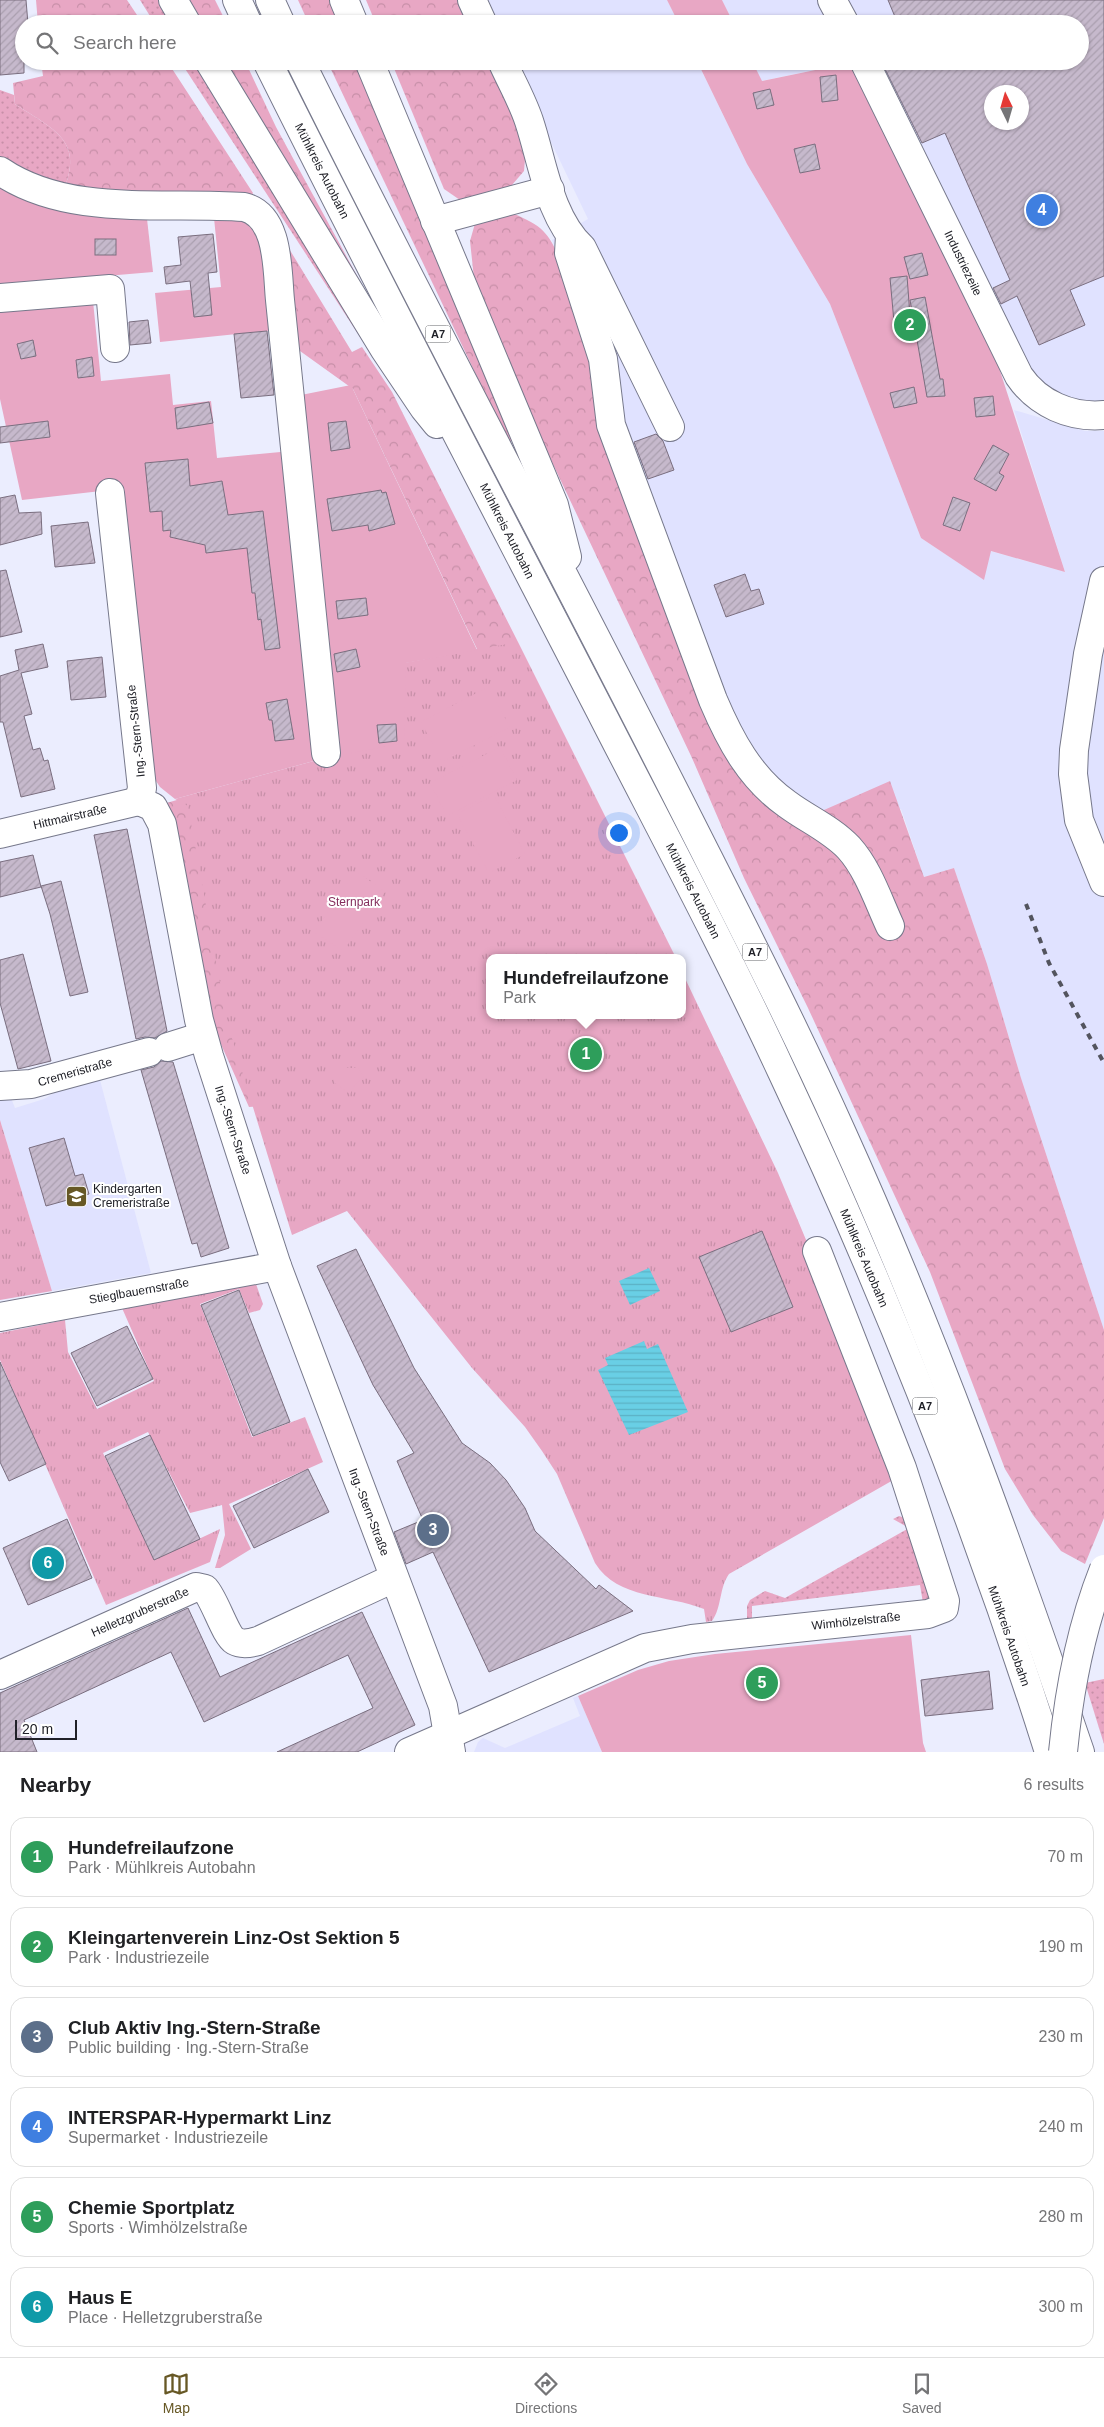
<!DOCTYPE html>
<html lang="en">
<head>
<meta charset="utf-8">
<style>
	:root { --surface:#fff; --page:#f6f6f6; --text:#202124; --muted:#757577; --line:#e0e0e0; --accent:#675825 }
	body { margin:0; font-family:Arial,sans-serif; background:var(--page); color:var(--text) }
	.compass { position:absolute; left:984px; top:85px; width:45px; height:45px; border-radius:50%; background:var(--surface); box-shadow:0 1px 4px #0004; rotate:355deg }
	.scale { position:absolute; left:15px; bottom:12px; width:62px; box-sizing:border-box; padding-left:5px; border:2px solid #202128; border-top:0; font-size:14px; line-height:18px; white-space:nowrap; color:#202128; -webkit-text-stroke:4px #fff; paint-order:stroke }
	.you { position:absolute; left:618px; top:832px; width:18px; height:18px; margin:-12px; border:4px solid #fff; border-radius:50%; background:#1a73e8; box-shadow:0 0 0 8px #1a73e833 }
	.badge { display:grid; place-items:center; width:32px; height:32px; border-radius:50%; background:var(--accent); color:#fff; font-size:16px; font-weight:700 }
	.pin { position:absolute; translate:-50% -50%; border:2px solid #fff; box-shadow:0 1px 5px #0006 }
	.popup { position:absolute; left:486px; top:954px; width:200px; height:65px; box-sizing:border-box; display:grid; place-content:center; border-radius:10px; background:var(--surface); filter:drop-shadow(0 1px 4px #0005); font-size:16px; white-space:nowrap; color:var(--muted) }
	.popup b { font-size:19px; color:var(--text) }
	.popup::after { content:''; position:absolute; left:50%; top:100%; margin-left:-10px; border:10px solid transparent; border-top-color:var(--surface) }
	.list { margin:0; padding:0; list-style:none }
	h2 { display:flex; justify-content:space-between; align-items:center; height:65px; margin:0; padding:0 20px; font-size:21px }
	h2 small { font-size:16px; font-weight:400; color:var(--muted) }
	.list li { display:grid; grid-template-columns:32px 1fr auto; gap:15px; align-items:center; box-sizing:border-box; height:80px; margin:0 10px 10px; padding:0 10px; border:1px solid var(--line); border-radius:15px }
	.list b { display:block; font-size:19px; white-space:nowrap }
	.list p { margin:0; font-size:16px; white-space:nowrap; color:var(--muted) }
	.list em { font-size:16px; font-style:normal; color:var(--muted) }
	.icon { flex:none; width:28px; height:28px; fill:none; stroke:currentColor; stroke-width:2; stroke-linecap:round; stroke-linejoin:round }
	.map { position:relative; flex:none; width:1104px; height:1752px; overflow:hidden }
	.search { position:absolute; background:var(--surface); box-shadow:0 1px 4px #0004; left:15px; right:15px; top:15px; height:55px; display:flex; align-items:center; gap:12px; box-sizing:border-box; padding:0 18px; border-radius:28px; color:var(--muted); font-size:19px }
	.sheet { height:605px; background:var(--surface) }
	nav { display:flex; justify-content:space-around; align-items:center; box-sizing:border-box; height:70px; border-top:1px solid var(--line); background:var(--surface); font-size:14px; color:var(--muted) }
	nav a { display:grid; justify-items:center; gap:2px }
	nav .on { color:var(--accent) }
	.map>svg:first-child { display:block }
	.built { fill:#e0e2ff; fill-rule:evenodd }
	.grass { fill:url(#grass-dots) }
	.forest { fill:url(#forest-crowns) }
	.park { fill:url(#park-tufts) }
	.garden { fill:#e8a7c4 }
	.water { fill:url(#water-rules) }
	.building { fill:url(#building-hatch); stroke:#7a6e7f; fill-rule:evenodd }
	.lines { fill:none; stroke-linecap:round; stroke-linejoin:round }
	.minor-casing { stroke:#76788b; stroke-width:30 }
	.highway-casing { stroke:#76788b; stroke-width:30 }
	.minor { stroke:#fff; stroke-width:28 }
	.highway { stroke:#fff; stroke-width:28 }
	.rail { stroke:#53545e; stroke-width:4; stroke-dasharray:6 6; stroke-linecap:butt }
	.highway-bridge-casing { stroke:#76788b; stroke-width:30; stroke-linecap:butt }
	.highway-bridge { stroke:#fff; stroke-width:28 }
	.labels { text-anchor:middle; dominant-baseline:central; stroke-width:4; stroke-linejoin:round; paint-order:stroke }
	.shield { fill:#fff; stroke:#636468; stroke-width:1 }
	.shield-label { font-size:11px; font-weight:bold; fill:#202128 }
	.street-label { font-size:12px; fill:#202128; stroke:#fff }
	.park-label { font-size:12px; fill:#852e5d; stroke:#fff }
	.poi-label { font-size:12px; fill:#202128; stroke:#fff; text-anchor:start }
</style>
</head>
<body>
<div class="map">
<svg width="1104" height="1752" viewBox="0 0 1104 1752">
	<defs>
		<pattern id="grass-dots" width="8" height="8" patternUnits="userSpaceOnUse" patternTransform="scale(1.25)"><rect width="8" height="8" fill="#e8a7c4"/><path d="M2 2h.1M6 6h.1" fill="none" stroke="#c78fa8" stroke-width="1.8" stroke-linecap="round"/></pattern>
		<pattern id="forest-crowns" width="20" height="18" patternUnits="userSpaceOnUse" patternTransform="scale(1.25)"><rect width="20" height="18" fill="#e8a7c4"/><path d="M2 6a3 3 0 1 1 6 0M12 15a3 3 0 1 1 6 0" fill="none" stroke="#c78fa8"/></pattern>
		<pattern id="park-tufts" width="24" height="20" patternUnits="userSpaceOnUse" patternTransform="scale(1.25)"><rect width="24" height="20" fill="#e8a7c4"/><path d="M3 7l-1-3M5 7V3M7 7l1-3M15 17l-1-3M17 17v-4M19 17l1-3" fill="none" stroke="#c78fa8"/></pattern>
		<pattern id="water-rules" width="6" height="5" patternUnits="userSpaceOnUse" patternTransform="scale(1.25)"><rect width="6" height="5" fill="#69cfe5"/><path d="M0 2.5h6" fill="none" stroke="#5bb1c4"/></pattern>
		<pattern id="building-hatch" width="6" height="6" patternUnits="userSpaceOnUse" patternTransform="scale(1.25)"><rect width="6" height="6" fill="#c6b9cc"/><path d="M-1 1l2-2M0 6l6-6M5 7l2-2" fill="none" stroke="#aa9faf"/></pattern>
	</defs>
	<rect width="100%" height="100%" fill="#ebedfe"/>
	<!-- built -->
	<g class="built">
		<polygon points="482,0 667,0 679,24 494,24"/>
		<polygon points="722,0 822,0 835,24 734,24"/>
		<path d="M842,0H1104V401L1092,402L1069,398L1048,387L1031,373L873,61H1080V24H854ZM992,92H1022V122H992Z"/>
		<polygon points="512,61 697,61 747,164 830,304 921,538 983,579 990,551 1065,572 1014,410 1085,431 1104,431 1104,1330 1021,1078 987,964 954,868 924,877 901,809 799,821 747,776 552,240 588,219"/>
		<polygon points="752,61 854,61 854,62 761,81"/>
		<polygon points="100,1080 151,1273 52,1291 0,1120 0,1099 11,1098 15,1108 44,1099 54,1093"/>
		<polygon points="578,1696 602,1752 474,1752 478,1742 483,1738 505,1748 580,1716 573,1698"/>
	</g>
	<!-- grass -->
	<g class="grass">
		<polygon points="140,0 165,0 179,24 155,24"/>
		<polygon points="180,61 201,61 364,339 362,340"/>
		<path d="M0,90L14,95L15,104C54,130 85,140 63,192L0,163Z"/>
		<polygon points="899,1516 908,1519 934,1592 931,1600 923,1603 920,1585 752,1606 752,1623 747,1618 747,1606 750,1600 765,1591 785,1598 909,1528 893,1519"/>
		<polygon points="1104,1679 1104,1744 1085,1683"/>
	</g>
	<!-- forest -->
	<g class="forest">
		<polygon points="36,0 127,0 143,24 38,24"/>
		<polygon points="186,0 215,0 227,24 200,24"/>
		<polygon points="298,0 330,0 339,24 309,24"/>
		<polygon points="366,0 461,0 472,24 376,24"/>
		<path d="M41,61H167L253,193L250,198L63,192C85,140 54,130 15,104L13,83L43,76Z"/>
		<polygon points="222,61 245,61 276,127 386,329"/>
		<polygon points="327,61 355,61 512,441 508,442"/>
		<polygon points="391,61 490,61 526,148 524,171 512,185 496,193 460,200 444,189"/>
		<path d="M507,211C542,225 548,230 563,266L706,703L799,821L890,781L924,877L954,868L987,964L1021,1078L1104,1330V1518L1085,1564L1061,1551L1033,1515L1005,1469L930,1272L808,1008L744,878L692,758L516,386L474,278L470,241L476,220Z"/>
		<polygon points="283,242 288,247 352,352 362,347 392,392 518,642 490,958 283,1105 249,1107 190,975 153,807 245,780 466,919 405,663 477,649 353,389 300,351"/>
	</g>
	<!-- park -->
	<g class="park">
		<path d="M518,642L676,958H490V1015H682V972L778,1173L822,1278L895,1479L729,1574C719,1588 722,1607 712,1621L706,1622L704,1609C667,1594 618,1600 595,1563L557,1474L542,1451L525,1427L472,1368L347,1211L292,1235L227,1022L188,806L175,799L321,759L405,663Z"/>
		<polygon points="0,1120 52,1291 0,1300"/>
		<polygon points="256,1284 263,1304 260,1310 249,1313 239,1289 200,1304 252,1437 305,1417 323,1462 229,1504 251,1549 220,1568 215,1568 225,1535 222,1505 190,1513 148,1432 103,1453 154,1560 220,1529 210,1562 106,1605 0,1360 0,1333 65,1320 68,1352 97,1409 154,1381 122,1308"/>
	</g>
	<!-- garden -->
	<g class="garden">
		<polygon points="667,0 722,0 734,24 679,24"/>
		<polygon points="697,61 752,61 762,81 854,62 992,346 1065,572 991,551 984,580 921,538 830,304 747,164"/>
		<polygon points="0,178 146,210 153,272 0,285"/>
		<polygon points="234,216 256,225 276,330 160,342 155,293 221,287 214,218"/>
		<polygon points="93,301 101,381 170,374 173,405 211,401 217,458 291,451 321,759 175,799 160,787 154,778 101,491 22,500 0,399 0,309"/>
		<polygon points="351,385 477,650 406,663 404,743 336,756 301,395"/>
		<polygon points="488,687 510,727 442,762 421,722"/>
		<polygon points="500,747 517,780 447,816 430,783"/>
		<polygon points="494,795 525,854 489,873 457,814"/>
		<polygon points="356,871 385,892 343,951 314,932"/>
		<polygon points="335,1068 358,1068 364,1077 355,1085 350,1094 335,1083"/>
		<polygon points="911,1635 923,1743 926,1752 602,1752 578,1696 638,1670 669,1661 715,1654"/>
	</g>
	<!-- water -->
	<g class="water">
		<polygon points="649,1268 660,1291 630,1305 619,1281"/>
		<polygon points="644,1341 647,1349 658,1344 688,1412 629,1435 598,1370 608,1365 605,1358"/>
	</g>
	<!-- building -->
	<g class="building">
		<polygon points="0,0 26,0 28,24 24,24 24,73 0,75"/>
		<path d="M888,0H1104V276L1070,290L1085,325L1039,345L1017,296L1001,304L993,288L1010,280L945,133L922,143L884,67L897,61H1080V24H898ZM992,92H1022V122H992Z"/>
		<polygon points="836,75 838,100 822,102 820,77"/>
		<polygon points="770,89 774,105 757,109 753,93"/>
		<polygon points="815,144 820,169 800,173 794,149"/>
		<polygon points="213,234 217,272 208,273 212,315 194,317 190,281 166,284 164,267 181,265 178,237"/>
		<rect x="95" y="239" width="21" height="16"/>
		<polygon points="922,253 928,275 910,279 904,257"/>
		<polygon points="907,276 911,329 895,333 890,278"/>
		<polygon points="925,297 940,379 943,379 945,396 927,397 910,300"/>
		<polygon points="148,320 151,343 130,345 129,322"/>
		<polygon points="267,331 274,395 241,398 234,334"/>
		<polygon points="33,340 36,356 21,359 17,344"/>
		<polygon points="92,357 94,376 78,378 76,360"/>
		<polygon points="914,387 917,403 894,408 890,393"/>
		<polygon points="993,396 995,415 976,417 974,398"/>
		<polygon points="209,402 213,423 177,429 175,408"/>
		<polygon points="48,421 50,437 0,443 0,427"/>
		<polygon points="346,421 350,448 331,451 328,423"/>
		<polygon points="656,434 663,441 674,470 648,479 634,442"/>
		<polygon points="993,445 1009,454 999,473 1004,476 996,491 974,479"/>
		<polygon points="188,459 190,486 222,481 228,515 263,511 280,648 265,650 261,619 258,620 255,593 252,593 247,548 206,553 205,545 170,537 171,530 163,531 162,511 150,512 145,463"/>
		<polygon points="381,490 382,493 386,492 395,524 369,531 368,525 332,531 327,499"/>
		<polygon points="15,495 19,513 41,512 42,534 0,545 0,498"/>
		<polygon points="953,497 970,503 960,531 943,525"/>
		<polygon points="88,522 95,563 55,567 51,526"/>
		<polygon points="6,570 22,632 0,637 0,571"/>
		<polygon points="745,574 751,591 759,589 764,604 726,617 714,585"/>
		<polygon points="366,598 368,615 338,619 336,601"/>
		<polygon points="43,644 48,667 21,673 32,714 24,716 33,750 40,748 44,761 48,760 55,789 21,797 3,722 0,722 0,676 19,670 15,650"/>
		<polygon points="356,649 360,667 337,672 334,654"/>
		<polygon points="102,657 106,697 71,700 67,661"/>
		<polygon points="287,699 294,739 275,741 272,720 269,720 266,703"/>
		<polygon points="396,724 397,741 379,743 377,725"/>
		<polygon points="127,829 167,1031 155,1038 145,1037 136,1039 94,835"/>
		<polygon points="33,855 41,887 0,897 0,862"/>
		<polygon points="61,881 88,992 70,996 50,914 41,886"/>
		<polygon points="23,954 51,1061 18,1069 0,1003 0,960"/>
		<polygon points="161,1061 173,1062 229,1248 201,1257 197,1243 192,1244 141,1070 154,1067"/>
		<polygon points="64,1138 75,1176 83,1174 89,1194 46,1206 29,1148"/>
		<polygon points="762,1231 793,1307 731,1332 699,1257"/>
		<polygon points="356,1249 414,1368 462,1443 490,1463 506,1480 525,1508 535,1531 596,1589 599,1585 633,1611 489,1672 433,1552 406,1564 394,1532 423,1520 397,1461 414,1453 373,1385 317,1266"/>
		<polygon points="239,1290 290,1422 253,1436 201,1305"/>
		<polygon points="127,1326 153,1379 97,1406 71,1353"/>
		<polygon points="0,1362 46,1464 9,1481 0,1462"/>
		<polygon points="150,1435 200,1539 154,1560 105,1456"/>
		<polygon points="308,1469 329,1512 254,1548 233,1506"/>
		<polygon points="67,1519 92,1578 28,1605 3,1548"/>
		<polygon points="188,1608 220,1677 362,1612 415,1725 357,1752 277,1752 373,1708 348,1655 204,1722 171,1652 24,1720 37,1752 0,1752 0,1693"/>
		<polygon points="989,1671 993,1709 925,1716 921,1680"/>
	</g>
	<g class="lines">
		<defs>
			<g id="minor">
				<polyline points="472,0 483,24"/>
				<polyline points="832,0 845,24"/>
				<path d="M502,61C511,81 522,100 529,121C543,163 549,217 582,248L670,427"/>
				<path d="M864,61L1019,376C1038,404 1071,418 1104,415"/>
				<path d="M0,171C69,218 165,201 244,207C280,216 277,271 280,300L326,753"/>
				<polyline points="435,221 550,190"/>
				<path d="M570,236L569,253L603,359L611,425L713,700C730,740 750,778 787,804C807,819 831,829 849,848C868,869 878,900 890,926"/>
				<polyline points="0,298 110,289 115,348"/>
				<polyline points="110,493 142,788 139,801"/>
				<polyline points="1104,581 1088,654 1074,750 1073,774 1079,820 1104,882"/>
				<polyline points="139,801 153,807 162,824 199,1020 209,1056 277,1266 443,1706 451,1752"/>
				<polyline points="0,834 139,801"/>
				<polyline points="168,1047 203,1036"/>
				<polyline points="0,1086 31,1084 149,1052"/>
				<polyline points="0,1317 277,1266"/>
				<path d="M0,1675L196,1587L205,1589C215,1600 225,1635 235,1641C242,1645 251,1643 258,1641L394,1578"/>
				<polyline points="409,1752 645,1648 692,1639 928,1614 944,1608 945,1601 902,1468 817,1251"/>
			</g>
			<g id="highway">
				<polyline points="173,0 187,24"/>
				<polyline points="237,0 248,24"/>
				<polyline points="270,0 281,24"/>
				<polyline points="344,0 354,24"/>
				<polyline points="209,61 385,350 424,408 437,424"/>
				<path d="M267,61C377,282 492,501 605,720C665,837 727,953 782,1072C885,1291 976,1521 1049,1752"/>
				<path d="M300,61C426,316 561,566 689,820C741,923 794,1026 841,1131C933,1334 1008,1542 1080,1752"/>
				<polyline points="369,61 554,505 567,557"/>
			</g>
		</defs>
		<!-- minor casing -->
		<use href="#minor" class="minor-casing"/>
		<!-- highway casing -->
		<use href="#highway" class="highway-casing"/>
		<!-- minor -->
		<use href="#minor" class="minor"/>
		<!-- highway -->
		<use href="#highway" class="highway"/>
		<!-- rail -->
		<polyline class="rail" points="1026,904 1049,963 1104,1063"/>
		<defs>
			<path id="highway-bridge" d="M1063,1752C1069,1691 1081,1627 1104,1569"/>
		</defs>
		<!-- highway-bridge casing -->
		<use href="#highway-bridge" class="highway-bridge-casing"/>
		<!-- highway-bridge -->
		<use href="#highway-bridge" class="highway-bridge"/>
	</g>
	<!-- icons -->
	<defs>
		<symbol id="school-square" viewBox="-11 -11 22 22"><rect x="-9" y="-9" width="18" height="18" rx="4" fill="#675825" stroke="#fff"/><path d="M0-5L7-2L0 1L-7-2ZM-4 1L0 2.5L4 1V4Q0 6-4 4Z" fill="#fff"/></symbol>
	</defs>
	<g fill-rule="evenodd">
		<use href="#school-square" x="64" y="1184" width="25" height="25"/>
	</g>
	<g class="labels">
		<!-- shield labels -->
		<g class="shield">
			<rect x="425.5" y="325.5" width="25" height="17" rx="4"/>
			<rect x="742.5" y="943.5" width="25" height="17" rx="4"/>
			<rect x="912.5" y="1397.5" width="25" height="17" rx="4"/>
		</g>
		<g class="shield-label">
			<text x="438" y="334">A7</text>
			<text x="755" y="952">A7</text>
			<text x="925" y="1406">A7</text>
		</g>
		<!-- street labels -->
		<g class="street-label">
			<text transform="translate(322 171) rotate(63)">Mühlkreis Autobahn</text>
			<text transform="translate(963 263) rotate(64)">Industriezeile</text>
			<text transform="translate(507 531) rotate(63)">Mühlkreis Autobahn</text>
			<text transform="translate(136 731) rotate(-96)">Ing.-Stern-Straße</text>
			<text transform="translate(70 817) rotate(-13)">Hittmairstraße</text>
			<text transform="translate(693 891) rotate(63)">Mühlkreis Autobahn</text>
			<text transform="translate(75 1072) rotate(-16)">Cremeristraße</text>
			<text transform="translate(233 1130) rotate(72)">Ing.-Stern-Straße</text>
			<text transform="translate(864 1258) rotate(67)">Mühlkreis Autobahn</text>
			<text transform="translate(139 1291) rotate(-10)">Stieglbauernstraße</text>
			<text transform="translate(369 1512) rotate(69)">Ing.-Stern-Straße</text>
			<text transform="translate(140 1612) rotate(-24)">Helletzgruberstraße</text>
			<text transform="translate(856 1621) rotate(-6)">Wimhölzelstraße</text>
			<text transform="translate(1009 1636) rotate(71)">Mühlkreis Autobahn</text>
		</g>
		<!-- park labels -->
		<g class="park-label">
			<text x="354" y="902">Sternpark</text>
		</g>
		<!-- poi labels -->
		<g class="poi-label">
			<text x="93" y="1189">Kindergarten<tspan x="93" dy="14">Cremeristraße</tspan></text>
		</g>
	</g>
</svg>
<svg class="compass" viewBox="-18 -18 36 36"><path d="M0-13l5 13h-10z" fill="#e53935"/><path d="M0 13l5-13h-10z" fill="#757577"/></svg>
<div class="scale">20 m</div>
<div class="you"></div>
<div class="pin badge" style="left:586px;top:1054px;background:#2e9e5b">1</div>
<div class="popup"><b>Hundefreilaufzone</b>Park</div>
<div class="pin badge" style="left:910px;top:325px;background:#2e9e5b">2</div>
<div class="pin badge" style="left:433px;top:1530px;background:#5c6f8a">3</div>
<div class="pin badge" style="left:1042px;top:210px;background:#3f7fe0">4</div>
<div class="pin badge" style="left:762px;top:1683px;background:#2e9e5b">5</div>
<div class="pin badge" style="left:48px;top:1563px;background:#0f9aa8">6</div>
<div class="search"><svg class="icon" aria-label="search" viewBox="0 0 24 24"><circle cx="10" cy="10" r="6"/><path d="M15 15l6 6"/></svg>Search here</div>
</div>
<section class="sheet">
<h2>Nearby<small>6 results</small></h2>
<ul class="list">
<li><span class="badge" style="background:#2e9e5b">1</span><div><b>Hundefreilaufzone</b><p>Park · Mühlkreis Autobahn</p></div><em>70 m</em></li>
<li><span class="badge" style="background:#2e9e5b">2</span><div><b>Kleingartenverein Linz-Ost Sektion 5</b><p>Park · Industriezeile</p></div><em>190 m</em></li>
<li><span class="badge" style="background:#5c6f8a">3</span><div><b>Club Aktiv Ing.-Stern-Straße</b><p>Public building · Ing.-Stern-Straße</p></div><em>230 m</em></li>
<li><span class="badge" style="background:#3f7fe0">4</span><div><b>INTERSPAR-Hypermarkt Linz</b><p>Supermarket · Industriezeile</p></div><em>240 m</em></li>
<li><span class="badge" style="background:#2e9e5b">5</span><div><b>Chemie Sportplatz</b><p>Sports · Wimhölzelstraße</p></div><em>280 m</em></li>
<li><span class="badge" style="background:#0f9aa8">6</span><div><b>Haus E</b><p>Place · Helletzgruberstraße</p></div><em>300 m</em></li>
</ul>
</section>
<nav>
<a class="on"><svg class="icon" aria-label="map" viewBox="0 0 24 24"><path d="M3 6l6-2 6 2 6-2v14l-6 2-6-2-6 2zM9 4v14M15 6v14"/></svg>Map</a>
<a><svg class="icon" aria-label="directions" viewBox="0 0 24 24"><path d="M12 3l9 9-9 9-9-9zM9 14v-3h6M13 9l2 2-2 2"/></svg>Directions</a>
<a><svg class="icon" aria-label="saved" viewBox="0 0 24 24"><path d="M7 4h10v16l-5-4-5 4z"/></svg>Saved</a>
</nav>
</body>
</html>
